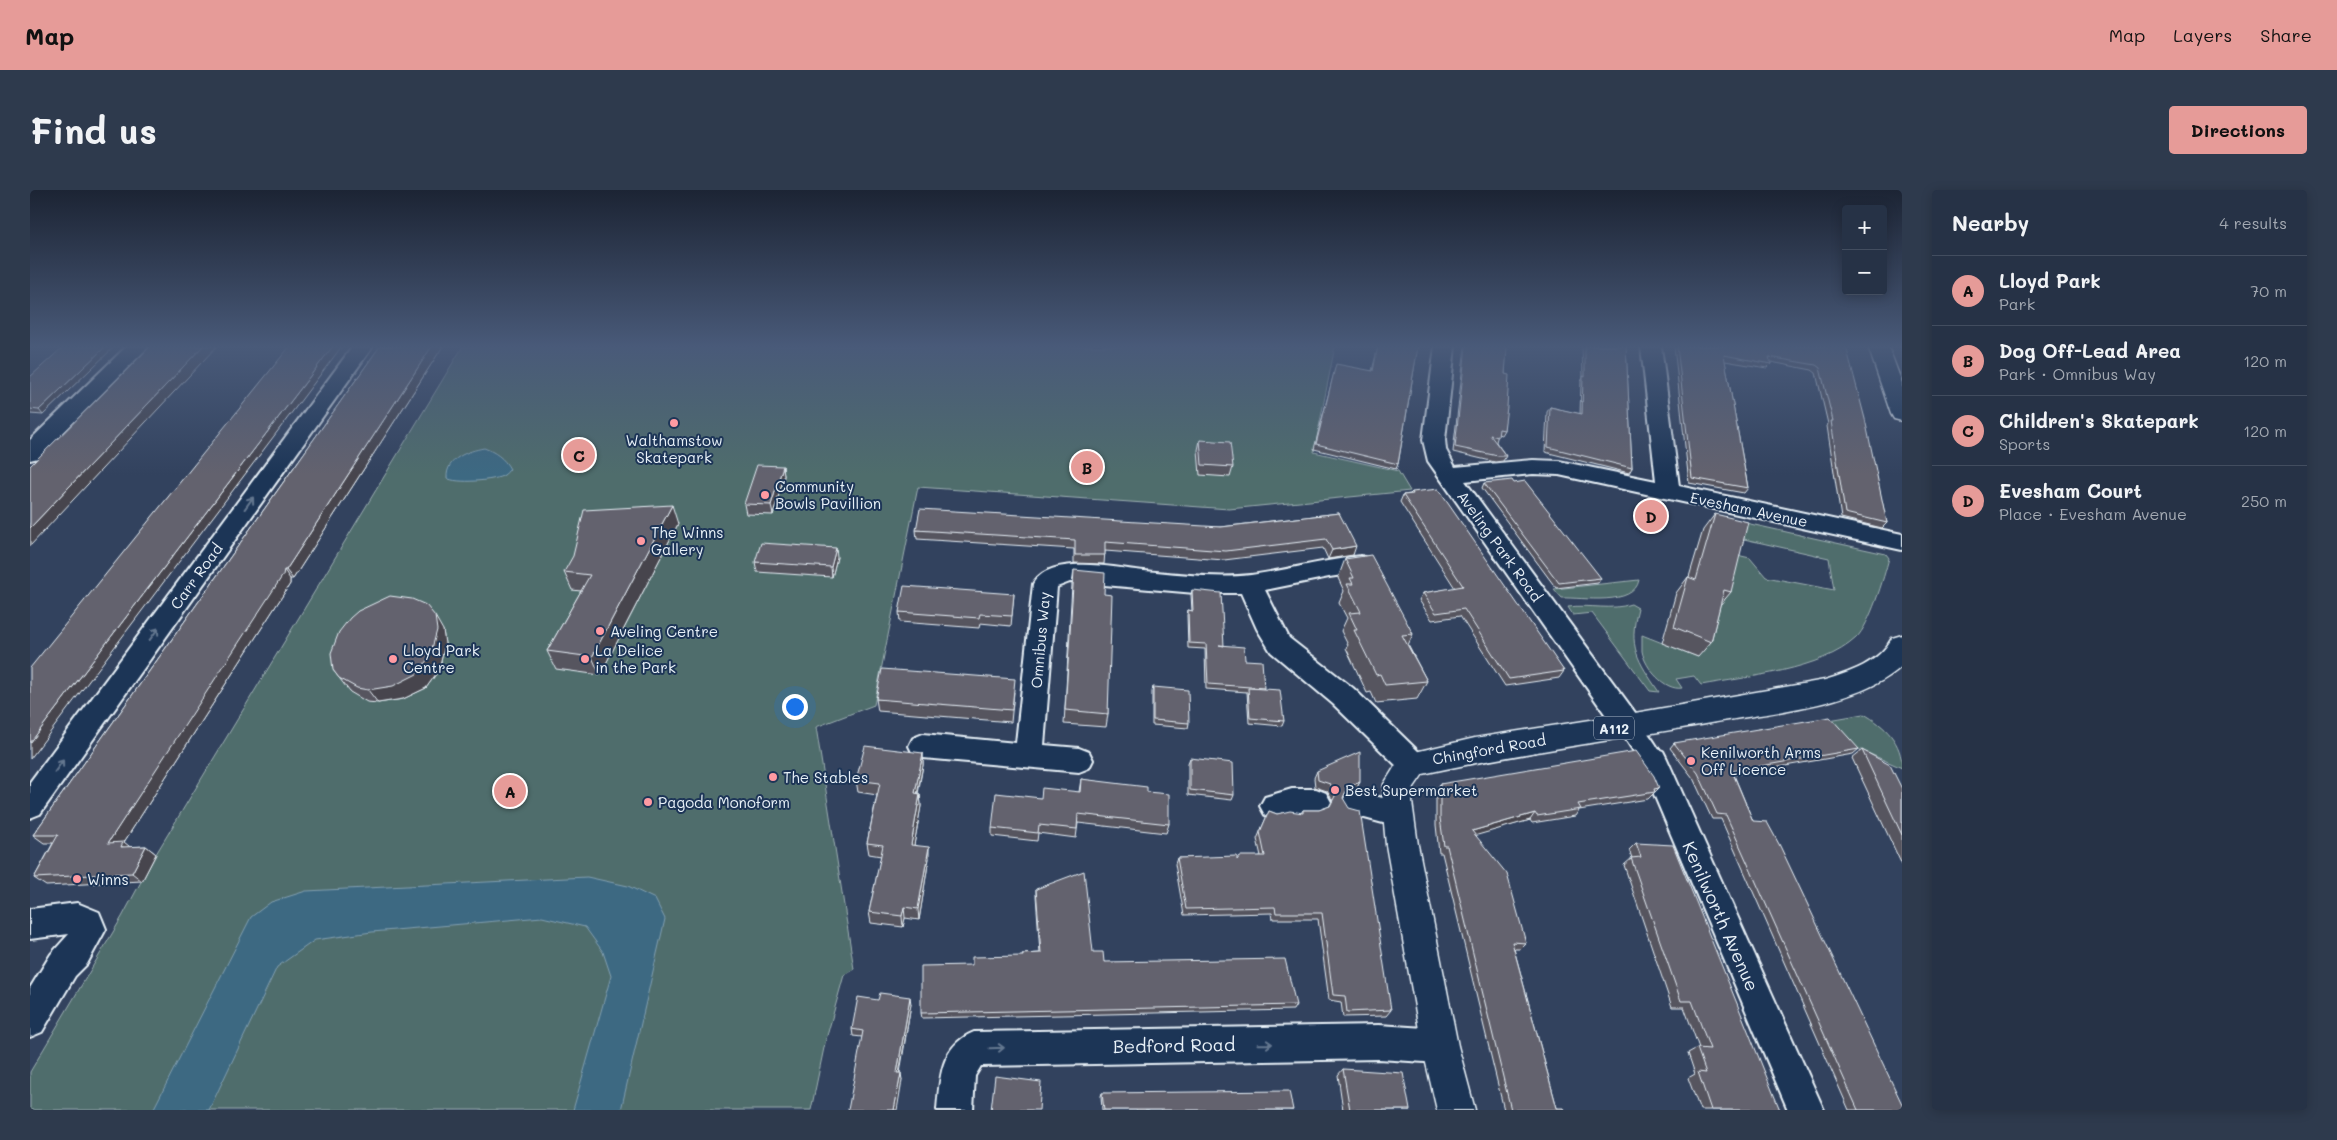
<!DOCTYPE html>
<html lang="en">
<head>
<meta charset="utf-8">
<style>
	:root { --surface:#263246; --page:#2e3a4d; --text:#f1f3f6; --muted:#a4aab3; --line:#424d5f; --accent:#e69b98 }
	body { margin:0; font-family:Mali,sans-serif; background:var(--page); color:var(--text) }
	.controls { position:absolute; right:15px; top:15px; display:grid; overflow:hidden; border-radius:5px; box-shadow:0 2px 12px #0003 }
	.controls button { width:45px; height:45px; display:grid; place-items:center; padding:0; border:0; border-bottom:1px solid var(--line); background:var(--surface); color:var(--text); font:25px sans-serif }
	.you { position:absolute; left:764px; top:516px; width:18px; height:18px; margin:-12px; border:4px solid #fff; border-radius:50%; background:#1a73e8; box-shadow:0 0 0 8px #1a73e833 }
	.badge { display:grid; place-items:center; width:32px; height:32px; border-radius:50%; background:var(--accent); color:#111; font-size:16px; font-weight:700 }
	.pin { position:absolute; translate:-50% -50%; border:2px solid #fff; box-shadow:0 1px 5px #0006 }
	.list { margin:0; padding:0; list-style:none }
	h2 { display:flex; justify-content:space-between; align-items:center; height:65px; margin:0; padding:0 20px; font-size:21px }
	h2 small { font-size:16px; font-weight:400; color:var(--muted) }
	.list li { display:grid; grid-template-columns:32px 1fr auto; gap:15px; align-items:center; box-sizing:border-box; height:70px; padding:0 20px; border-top:1px solid var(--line) }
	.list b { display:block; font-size:19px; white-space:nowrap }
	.list p { margin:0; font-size:16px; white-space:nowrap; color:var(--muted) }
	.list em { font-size:16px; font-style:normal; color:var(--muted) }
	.map { position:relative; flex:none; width:1872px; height:920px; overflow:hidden; border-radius:5px }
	header { display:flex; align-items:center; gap:30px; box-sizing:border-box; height:70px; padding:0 25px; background:var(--accent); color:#111 }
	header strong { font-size:24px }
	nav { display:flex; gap:28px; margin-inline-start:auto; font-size:18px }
	.intro { display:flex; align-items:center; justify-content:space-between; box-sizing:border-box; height:120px; padding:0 30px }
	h1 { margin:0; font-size:35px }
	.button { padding:12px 22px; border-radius:5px; background:var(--accent); color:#111; font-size:18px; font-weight:700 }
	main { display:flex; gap:30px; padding:0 30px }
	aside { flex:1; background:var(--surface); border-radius:5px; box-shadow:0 2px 12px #0003 }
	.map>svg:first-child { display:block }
	.green { fill:#506d6c; stroke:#9cafb2 }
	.water { fill:#3d6982; stroke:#819fb1 }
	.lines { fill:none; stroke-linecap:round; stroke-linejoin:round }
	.pedestrian-casing { stroke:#e8f1f8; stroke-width:4 }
	.minor-casing { stroke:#e8f1f8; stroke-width:4 }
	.primary-casing { stroke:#e8f1f8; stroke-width:3 }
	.pedestrian { fill:#1d3557; fill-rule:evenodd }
	.minor { fill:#1d3557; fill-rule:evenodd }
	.primary { fill:#1d3557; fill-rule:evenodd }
	.wall { fill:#56545f; stroke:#e8f1f8 }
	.shaded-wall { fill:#46454d; stroke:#e8f1f8 }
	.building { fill:#64626e; stroke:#e8f1f8 }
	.oneway { stroke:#64778f }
	.poi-dot { fill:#ff9aa2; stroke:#1d3557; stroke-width:2 }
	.labels { text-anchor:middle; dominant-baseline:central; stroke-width:4; stroke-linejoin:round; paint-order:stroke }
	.shield { fill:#1d3557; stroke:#abb9c8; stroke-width:1 }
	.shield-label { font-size:14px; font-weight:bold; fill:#e8f1f8 }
	.poi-label { font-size:15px; fill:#e8f1f8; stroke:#1d3557; text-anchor:start }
	.street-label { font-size:15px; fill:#e8f1f8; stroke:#1d3557 }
	.near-street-label { font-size:18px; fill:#e8f1f8; stroke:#1d3557 }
</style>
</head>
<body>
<header>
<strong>Map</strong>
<nav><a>Map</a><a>Layers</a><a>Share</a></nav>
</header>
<div class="intro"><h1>Find us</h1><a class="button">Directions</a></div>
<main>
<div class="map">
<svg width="1872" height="920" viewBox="0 0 1872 920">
	<rect width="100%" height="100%" fill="#32425e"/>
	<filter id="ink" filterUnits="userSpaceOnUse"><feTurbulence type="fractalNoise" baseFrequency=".02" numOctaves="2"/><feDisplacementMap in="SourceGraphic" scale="10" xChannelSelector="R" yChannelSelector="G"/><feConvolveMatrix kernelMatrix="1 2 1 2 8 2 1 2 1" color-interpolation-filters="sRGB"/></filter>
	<g filter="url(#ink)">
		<!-- green -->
		<g class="green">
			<polygon points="433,156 1305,156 1284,262 1368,281 1380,301 1199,319 888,297 844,515 786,537 824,779 814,785 795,853 781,920 0,920 0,882 92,727 126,664"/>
			<path d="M1693,328L1856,364L1859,368C1854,387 1840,435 1826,448C1792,480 1716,487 1671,495L1664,486L1646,489L1652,498C1635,501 1615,478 1612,461C1612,456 1612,450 1612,445L1668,467L1698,363L1720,368L1736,387L1804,400L1799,368L1696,345Z"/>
			<path d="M1609,390C1604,417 1552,407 1532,408L1524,399Z"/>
			<path d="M1601,414L1608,418C1598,458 1607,469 1629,502L1620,501L1562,423L1543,425L1538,417C1559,414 1582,421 1601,414Z"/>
			<path d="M1834,524C1855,536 1872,552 1872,578L1822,556L1799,530Z"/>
		</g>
		<!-- water -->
		<g class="water">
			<path d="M454,258C465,262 474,268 480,279C478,281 476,284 474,285C466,291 425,294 417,288C416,268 438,261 454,258Z"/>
			<polygon points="557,687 598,696 625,709 635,729 591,920 543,920 581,786 573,762 555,737 512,727 342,742 285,750 247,777 179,920 123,920 221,727 241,712 276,701"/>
		</g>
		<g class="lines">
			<defs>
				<path id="pedestrian" d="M1599,527C1613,532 1627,555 1634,569L1631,575C1625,577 1621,579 1616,576C1608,570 1593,545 1588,536L1591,530Z"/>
				<g id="minor">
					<polygon points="97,156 119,156 8,268 0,270 0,250"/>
					<polygon points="323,156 343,156 10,624 0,628 0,592"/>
					<polygon points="1405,156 1425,156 1415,250 1416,260 1425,277 1503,270 1529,271 1626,291 1611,156 1631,156 1649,296 1872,344 1872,360 1529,285 1503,284 1435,291 1609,528 1613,536 1609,544 1599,547 1589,544 1398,271 1393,250"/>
					<path d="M1331,366L1340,369L1343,375L1340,381L1299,387L1235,400L1259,448L1323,498L1393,566L1397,574L1393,582L1383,586L1373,582L1303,514L1241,462L1227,439L1211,403H1165L1040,392L1027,397L1014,555L1049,558L1059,562L1063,570L1059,578L1049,582L893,568L883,564L879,556L883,548L893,544L986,553L1003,394C1020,363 1084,378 1114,381C1149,384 1187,389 1221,385C1258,380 1294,370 1331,366Z"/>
					<polygon points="1623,557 1633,561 1637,569 1794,920 1758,920 1609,569 1613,561"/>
					<polygon points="1262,599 1286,599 1296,603 1301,612 1296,621 1286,625 1262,625 1245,629 1235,625 1230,616 1235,607"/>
					<polygon points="1326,601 1379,615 1383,624 1379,633 1368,637 1316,623 1311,614 1316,605"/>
					<polygon points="47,713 69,722 76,739 57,774 45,786 12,842 0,847 0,798 21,764 39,744 0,749 0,719"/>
					<path d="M1349,835L1410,839L1422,844L1427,856L1422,868L1410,873L1349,869L951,876L945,886L943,920H907C910,888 910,856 944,842Z"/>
				</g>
				<g id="primary">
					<polygon points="1838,156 1858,156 1872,193 1872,231 1864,229 1861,224"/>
					<path d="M1872,445V476C1831,515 1742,522 1686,532C1589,550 1490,562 1393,584L1384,597L1382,612L1388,655L1428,856L1445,920H1407L1392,856L1356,655L1352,612L1354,594L1372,565L1445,548L1599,524L1795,490C1821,482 1849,473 1862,448Z"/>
				</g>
			</defs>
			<!-- pedestrian casing -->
			<use href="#pedestrian" class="pedestrian-casing"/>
			<!-- minor casing -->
			<use href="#minor" class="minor-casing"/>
			<!-- primary casing -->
			<use href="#primary" class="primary-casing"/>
			<!-- pedestrian -->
			<use href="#pedestrian" class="pedestrian"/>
			<!-- minor -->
			<use href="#minor" class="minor"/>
			<!-- primary -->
			<use href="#primary" class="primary"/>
		</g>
		<!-- wall -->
		<g class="wall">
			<polygon points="350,156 413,156 263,389 260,389 260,394 94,652 99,657 116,656 126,664 112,691 16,696 4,688 23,653 14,653 3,645"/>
			<polygon points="1348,156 1388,156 1368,274 1366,279 1284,259 1305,179 1342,181"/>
			<polygon points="1435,156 1477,156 1475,184 1474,240 1471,245 1468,244 1466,252 1476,266 1473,271 1465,272 1423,262"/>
			<polygon points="1552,156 1596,156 1602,278 1599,283 1515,262 1517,222 1520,217 1550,224 1551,191 1553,188"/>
			<polygon points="1644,156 1816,156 1857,333 1852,338 1811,328 1797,236 1798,234 1786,183 1782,180 1741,172 1741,174 1737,178 1695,171 1718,298 1714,303 1659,293"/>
			<polygon points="0,187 13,225 0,224"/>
			<polygon points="1170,250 1203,277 1200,287 1170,285 1168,260"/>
			<polygon points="753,276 754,286 743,325 716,324 714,314"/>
			<polygon points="1454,293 1571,388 1568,393 1526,398 1452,298"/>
			<polygon points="1382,302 1534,481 1529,488 1475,496 1430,426 1402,430 1389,410 1393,403 1425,398 1370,312 1373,305 1380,304"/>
			<polygon points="1309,323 1323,365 1298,369 1293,358 1194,370 1075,361 1074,374 1044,373 1044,359 887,349 886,340 1191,337"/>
			<polygon points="1685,324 1701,402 1690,415 1681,452 1668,467 1632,453 1646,403 1658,387 1659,387 1673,340"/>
			<polygon points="648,334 570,485 526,479 517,461 551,401 542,400 534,382"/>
			<polygon points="807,367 802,387 727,382 725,372"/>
			<polygon points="1315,369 1383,444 1378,455 1397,491 1387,509 1346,513 1341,502 1337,503 1316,458 1318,455 1311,441 1317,428 1309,413 1314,401 1308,388"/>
			<polygon points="1044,380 1074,404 1078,524 1076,537 1034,534 1042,395"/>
			<polygon points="1162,400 1194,456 1215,470 1234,499 1254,531 1252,536 1219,533 1217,502 1176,499 1175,459 1158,458 1157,425 1158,420 1162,421 1161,405"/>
			<polygon points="984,404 981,436 950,433 949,438 870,432 869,422"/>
			<polygon points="413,440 415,454 409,480 396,498 373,509 348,513 337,512 320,502 303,480"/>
			<polygon points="1123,497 1159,533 1158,538 1122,535 1122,502"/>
			<polygon points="984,502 981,532 848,521 846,509"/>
			<polygon points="1644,553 1829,559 1823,564 1704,585 1723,631 1872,920 1819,920 1691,629 1682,629 1663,588 1640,558"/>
			<polygon points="1832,560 1872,599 1872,675 1822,568"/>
			<polygon points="893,563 893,575 888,604 890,604 891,616 884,655 899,668 889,730 875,728 873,737 841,733 839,722 851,666 839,664 837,653 847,605 828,602 826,590"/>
			<polygon points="1160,568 1204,605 1202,610 1158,605 1158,573"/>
			<polygon points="1287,581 1330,592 1326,599 1315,604 1313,608 1361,820 1356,826 1313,827 1311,812 1299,810 1288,729 1243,729 1242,723 1154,725 1145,674 1147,668 1207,670 1231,666 1227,649 1239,621 1247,624 1271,623 1273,620 1289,620 1300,616 1303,611 1297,601 1285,597 1284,588"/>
			<polygon points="1051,589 1117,602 1139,634 1136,643 1048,633 1046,648 1008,643 1007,651 962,646 962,638 1011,608 1049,602"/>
			<polygon points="1410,594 1629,598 1618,609 1549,620 1545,626 1502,633 1500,630 1445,645 1496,753 1490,759 1484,759 1527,918 1535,920 1474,920 1412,663 1409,663 1406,635 1406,601"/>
			<polygon points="1606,653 1750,920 1670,920 1658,888 1665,884 1658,863 1667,858 1669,858 1654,817 1642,817 1594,675 1602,668 1599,660"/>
			<polygon points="1006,699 1063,762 1074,772 1266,815 1263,820 892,828 891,823 942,775 993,766 993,764 1010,763 1006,705"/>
			<polygon points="881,814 870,883 872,890 832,847 823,846 822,839"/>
			<polygon points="1313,879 1380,920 1313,920 1308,885"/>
			<polygon points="1072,903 1263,920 1072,920 1071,906"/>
		</g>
		<!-- shaded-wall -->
		<g class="shaded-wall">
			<polygon points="76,156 85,156 13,225 9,220"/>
			<polygon points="173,156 187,156 0,356 0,338"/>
			<polygon points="303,156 312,156 0,569 0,553"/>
			<polygon points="402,156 413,156 263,389 256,380"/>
			<polygon points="753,276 754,286 743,325 741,315"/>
			<polygon points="642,315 648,334 570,485 562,467"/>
			<polygon points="1326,356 1323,365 1298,369 1302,360"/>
			<polygon points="806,358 807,367 802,387 801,377"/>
			<polygon points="254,380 260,389 260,394 94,652 104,660 78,653"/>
			<polygon points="405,426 413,440 415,454 409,480 396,498 373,509 348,513 338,500"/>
			<polygon points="893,563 893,575 885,615 885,603"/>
			<polygon points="1330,592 1326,599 1314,604 1318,597"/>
			<polygon points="890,604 891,616 882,666 881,655"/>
			<polygon points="1505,623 1500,630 1437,648 1442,641"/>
			<polygon points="116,656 126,664 112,691 102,683"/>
			<polygon points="899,657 899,668 889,730 888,719"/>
			<polygon points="874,717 875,728 873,737 872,726"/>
			<polygon points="880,807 881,814 868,890 867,883"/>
			<polygon points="871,883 872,890 867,920 864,920"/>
		</g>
		<!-- building -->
		<g class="building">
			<polygon points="34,156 76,156 9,220 0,219 0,187"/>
			<polygon points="121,156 173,156 0,338 0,276"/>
			<polygon points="260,156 303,156 0,553 0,478"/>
			<polygon points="350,156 402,156 256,380 254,380 253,385 78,653 93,652 91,657 116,656 102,683 4,688 28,645 3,645"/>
			<polygon points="1348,156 1388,156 1368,274 1286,254 1306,174 1343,181"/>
			<polygon points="1436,156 1477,156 1475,184 1479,185 1477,217 1474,240 1469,239 1468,247 1460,245 1476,266 1468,266 1425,257"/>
			<polygon points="1555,156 1596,156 1602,278 1518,257 1520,217 1552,224 1553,186 1555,187"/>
			<polygon points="1647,156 1816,156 1835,229 1857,333 1815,323 1801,231 1803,231 1790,178 1786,175 1739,167 1741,174 1694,165 1718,298 1662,288"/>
			<polygon points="1170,250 1200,252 1203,277 1172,275"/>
			<polygon points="727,275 753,276 741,315 714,314"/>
			<polygon points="1482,290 1484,293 1495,291 1571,388 1529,393 1454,293"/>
			<polygon points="1408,299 1534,481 1479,489 1434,419 1406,423 1393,403 1433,396 1373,305 1383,304 1382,302"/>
			<polygon points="642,315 562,467 517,461 560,385 534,382 543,366 554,320"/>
			<polygon points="890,319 1191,337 1309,323 1326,356 1302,360 1296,349 1196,361 1075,352 1075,365 1045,365 1045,350 886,340"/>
			<polygon points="1685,324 1718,332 1701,402 1694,400 1681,452 1644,437 1658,387 1666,390"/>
			<polygon points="731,353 806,358 801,377 725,372"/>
			<polygon points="1341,365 1383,444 1372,445 1397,491 1355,495 1350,484 1346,485 1324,440 1327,440 1319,423 1331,422 1317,394 1323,394 1320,388 1324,388 1315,369"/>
			<polygon points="1044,380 1075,383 1074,404 1082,405 1078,524 1035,520"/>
			<polygon points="874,396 984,404 982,426 950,424 949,428 869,422"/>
			<polygon points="1162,400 1191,403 1194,456 1189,455 1214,457 1215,470 1232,471 1234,498 1178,494 1176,454 1159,453 1158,420 1163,421"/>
			<polygon points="360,406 382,409 396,415 405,426 407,440 400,466 387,484 363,496 338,500 327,498 309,488 303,480 301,463 309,442 320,428 328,421"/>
			<polygon points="852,479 985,489 982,520 846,509"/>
			<polygon points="1123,497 1158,500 1159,533 1123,530"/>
			<polygon points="1218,498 1250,500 1254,531 1220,528"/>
			<polygon points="1800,527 1829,559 1702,581 1723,631 1737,632 1750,656 1872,914 1872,920 1828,920 1696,625 1687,624 1668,583 1644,553"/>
			<polygon points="835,556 893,563 885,603 890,604 881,655 899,657 888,719 874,717 872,726 839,722 853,655 837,653 850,593 826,590"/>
			<polygon points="1832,560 1860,575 1872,599 1872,645"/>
			<polygon points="1606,561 1624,586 1629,598 1624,599 1625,602 1548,614 1551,619 1507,626 1505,623 1442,641 1477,684 1496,753 1482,752 1527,918 1534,918 1535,920 1481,920 1417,656 1414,656 1410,628 1410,594"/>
			<polygon points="1330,562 1330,592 1318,597 1313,608 1319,618 1330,621 1361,820 1317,822 1315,806 1303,805 1292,723 1246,723 1245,717 1156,719 1147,668 1207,666 1207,670 1210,666 1235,666 1230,642 1239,621 1247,624 1260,621 1273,623 1273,620 1289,620 1300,616 1306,604 1300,594 1288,590 1287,581"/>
			<polygon points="1160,568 1203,573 1204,605 1160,600"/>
			<polygon points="1051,589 1117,597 1117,602 1139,604 1139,634 1048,624 1047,639 1009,635 1008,643 962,638 966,603 1011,608 1012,598 1050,602"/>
			<polygon points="1606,653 1643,655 1750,920 1681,920 1668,882 1676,883 1667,858 1680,859 1662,811 1651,811 1601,668 1611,667"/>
			<polygon points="1054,681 1063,762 1073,762 1074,772 1255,769 1266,815 891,823 891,776 942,775 942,767 993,766 993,764 1011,763 1006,699"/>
			<polygon points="850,803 880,807 867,883 871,883 864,920 818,920 833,841 822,839 828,807 848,810"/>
			<polygon points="1313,879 1373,883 1380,920 1320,920"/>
			<polygon points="965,886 1011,892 1009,920 961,920"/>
			<polygon points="1259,901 1263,920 1074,920 1072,903"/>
		</g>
		<!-- one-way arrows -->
		<defs><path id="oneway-shaft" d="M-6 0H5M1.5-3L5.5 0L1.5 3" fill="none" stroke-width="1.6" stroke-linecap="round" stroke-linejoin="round" transform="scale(1.25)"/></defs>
		<g class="oneway">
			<use href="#oneway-shaft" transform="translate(219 313) rotate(-54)"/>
			<use href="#oneway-shaft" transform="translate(124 444) rotate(-54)"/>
			<use href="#oneway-shaft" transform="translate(29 576) rotate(-54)"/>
			<use href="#oneway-shaft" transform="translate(1235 854) rotate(-1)"/>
			<use href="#oneway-shaft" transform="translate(967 858) rotate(-2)"/>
		</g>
	</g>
	<!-- sky -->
	<linearGradient id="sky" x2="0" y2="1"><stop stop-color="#1c2434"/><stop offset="0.55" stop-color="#495a79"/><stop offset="1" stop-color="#495a79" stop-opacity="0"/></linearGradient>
	<rect width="1872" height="285" fill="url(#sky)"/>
	<!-- markers -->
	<g class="poi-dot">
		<circle cx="644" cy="233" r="5"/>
		<circle cx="735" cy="305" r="5"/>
		<circle cx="611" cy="351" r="5"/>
		<circle cx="570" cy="441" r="5"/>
		<circle cx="363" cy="469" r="5"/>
		<circle cx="555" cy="469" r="5"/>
		<circle cx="1661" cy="571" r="5"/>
		<circle cx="743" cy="587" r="5"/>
		<circle cx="1305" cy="600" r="5"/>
		<circle cx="618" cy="612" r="5"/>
		<circle cx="47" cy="689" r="5"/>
	</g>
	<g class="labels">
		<!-- shield labels -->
		<rect class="shield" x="1564" y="526.5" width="40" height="23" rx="4"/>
		<g class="shield-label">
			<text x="1584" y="538">A112</text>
		</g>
		<!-- poi labels -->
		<g class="poi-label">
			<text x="644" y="250" text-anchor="middle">Walthamstow<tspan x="644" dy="17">Skatepark</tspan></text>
			<text x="745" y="296">Community<tspan x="745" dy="17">Bowls Pavillion</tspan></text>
			<text x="621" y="342">The Winns<tspan x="621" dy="17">Gallery</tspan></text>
			<text x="580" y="441">Aveling Centre</text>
			<text x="373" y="460">Lloyd Park<tspan x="373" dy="17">Centre</tspan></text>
			<text x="565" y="460">La Delice<tspan x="565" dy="17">in the Park</tspan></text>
			<text x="1671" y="562">Kenilworth Arms<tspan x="1671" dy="17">Off Licence</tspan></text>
			<text x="753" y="587">The Stables</text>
			<text x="1315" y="600">Best Supermarket</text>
			<text x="628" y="612">Pagoda Monoform</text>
			<text x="57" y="689">Winns</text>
		</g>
		<!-- street labels -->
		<g class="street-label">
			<text transform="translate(1719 319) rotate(12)">Evesham Avenue</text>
			<text transform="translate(1470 356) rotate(54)">Aveling Park Road</text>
			<text transform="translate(166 386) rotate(-54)">Carr Road</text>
			<text transform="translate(1010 450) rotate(-85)">Omnibus Way</text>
			<text transform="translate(1459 559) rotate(-10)">Chingford Road</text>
		</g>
		<!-- near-street labels -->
		<g class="near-street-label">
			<text transform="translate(1691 726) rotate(66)">Kenilworth Avenue</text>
			<text transform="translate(1144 855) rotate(-1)">Bedford Road</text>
		</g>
	</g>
</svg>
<div class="controls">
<button>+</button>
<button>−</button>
</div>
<div class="you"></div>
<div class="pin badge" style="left:480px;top:601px">A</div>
<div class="pin badge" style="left:1057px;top:277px">B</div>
<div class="pin badge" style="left:549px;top:265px">C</div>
<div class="pin badge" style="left:1621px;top:326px">D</div>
</div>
<aside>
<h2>Nearby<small>4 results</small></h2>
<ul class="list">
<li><span class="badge">A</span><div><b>Lloyd Park</b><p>Park</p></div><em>70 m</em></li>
<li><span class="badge">B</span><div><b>Dog Off-Lead Area</b><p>Park · Omnibus Way</p></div><em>120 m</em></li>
<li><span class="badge">C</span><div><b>Children's Skatepark</b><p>Sports</p></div><em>120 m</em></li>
<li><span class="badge">D</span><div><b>Evesham Court</b><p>Place · Evesham Avenue</p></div><em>250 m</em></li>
</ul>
</aside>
</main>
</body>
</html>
